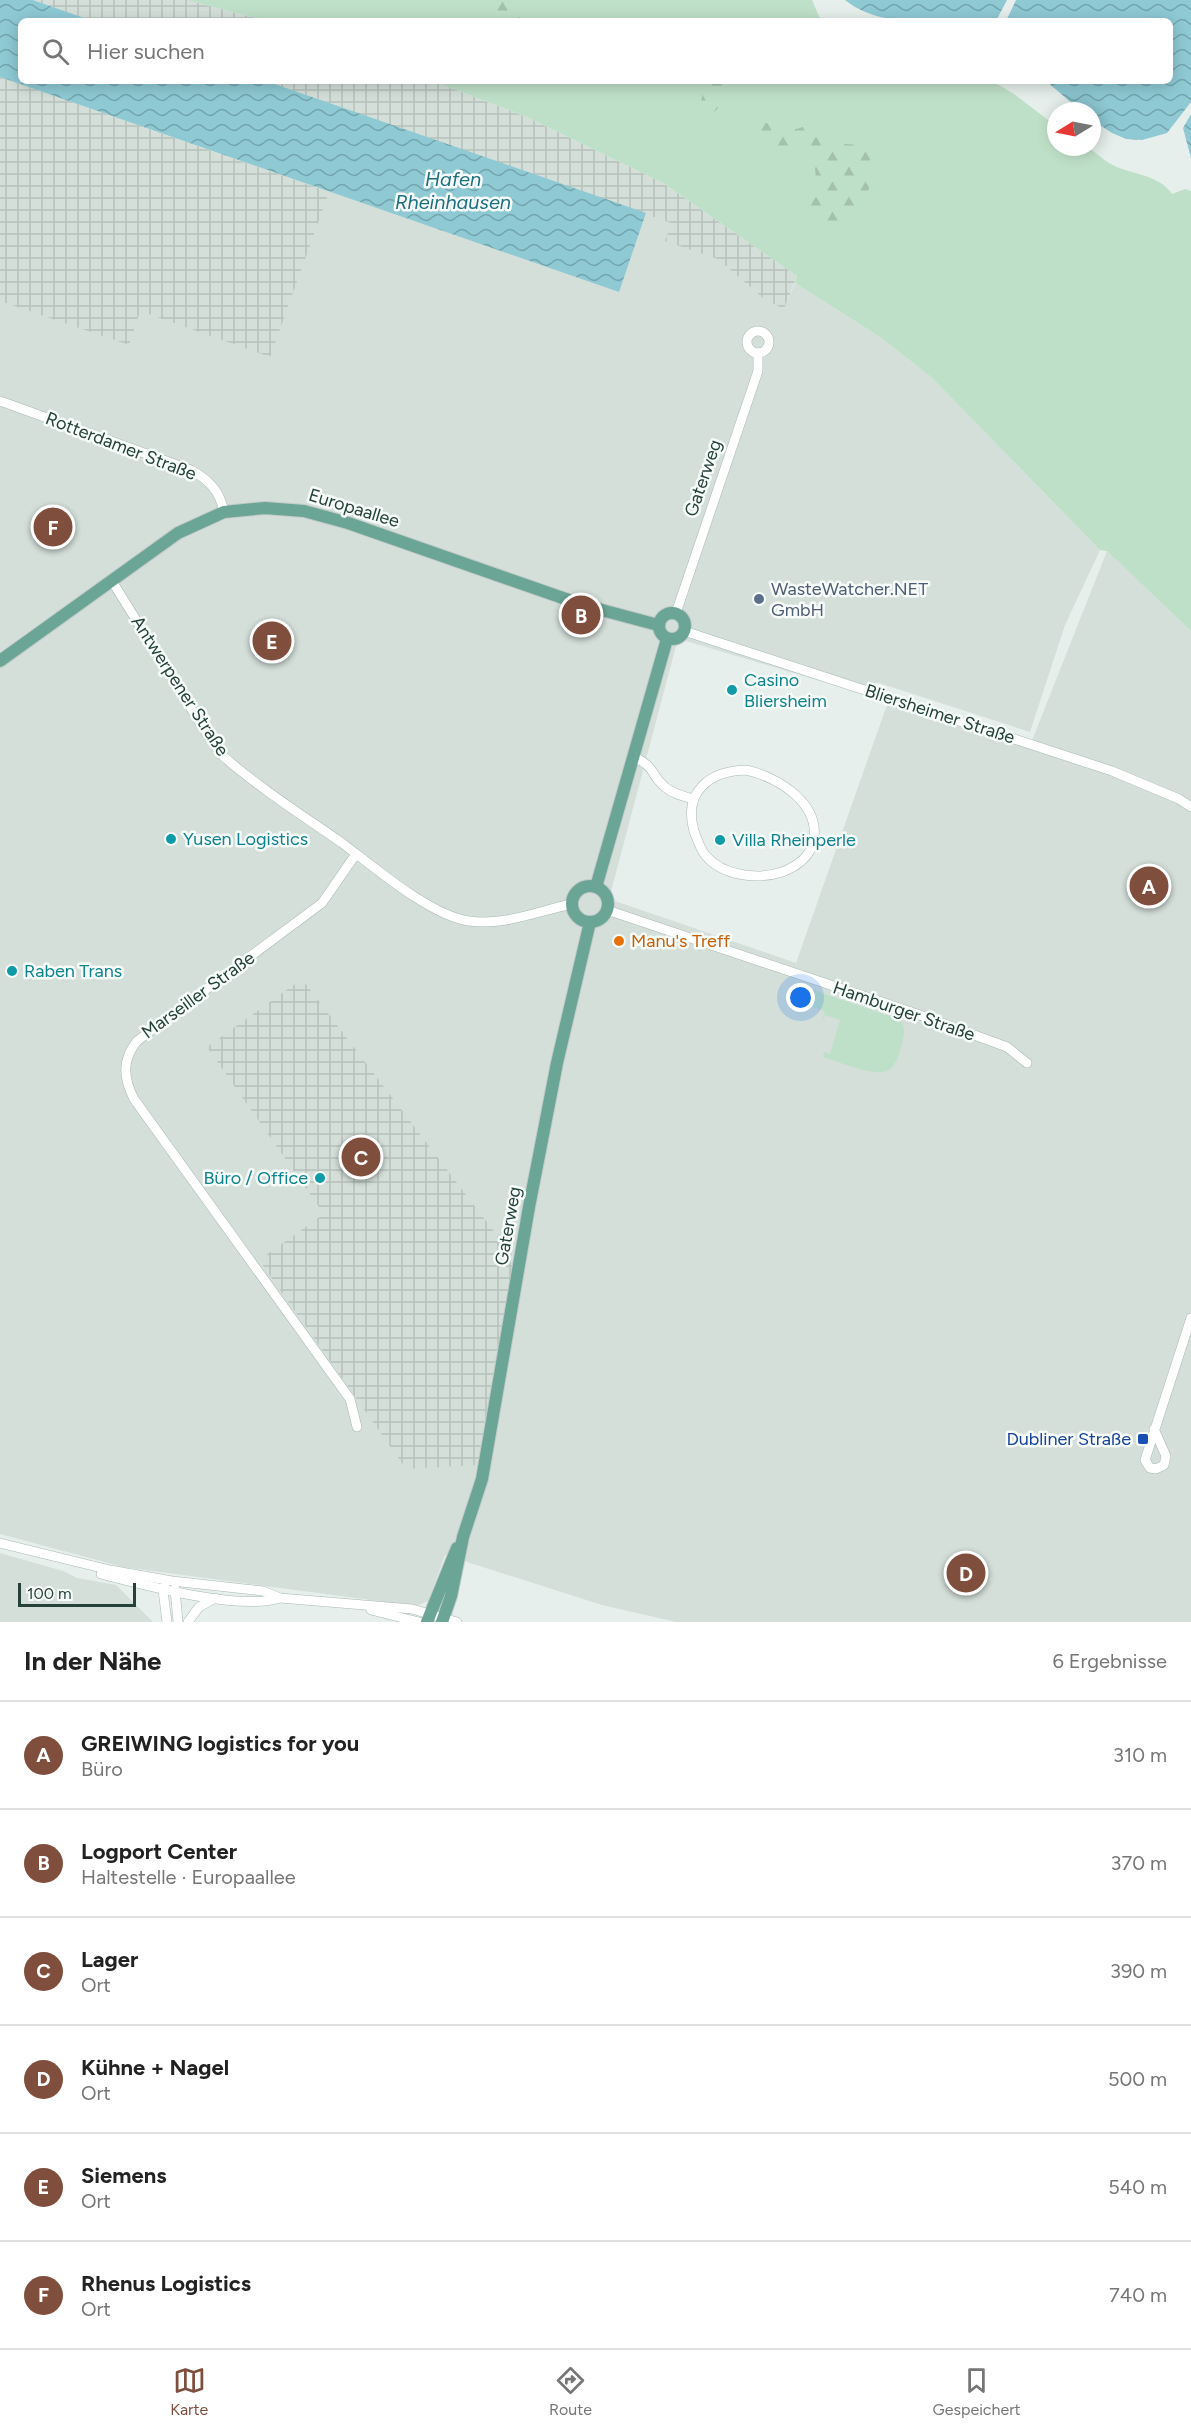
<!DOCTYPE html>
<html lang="de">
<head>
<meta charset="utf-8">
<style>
	:root { --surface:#fff; --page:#f2f2f2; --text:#222; --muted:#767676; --line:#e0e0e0; --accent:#804e3d }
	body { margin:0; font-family:Figtree,sans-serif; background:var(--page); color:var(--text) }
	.compass { position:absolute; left:1047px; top:102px; width:54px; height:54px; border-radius:50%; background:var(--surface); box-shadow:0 3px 15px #0003; rotate:260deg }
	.scale { position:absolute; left:18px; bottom:15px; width:118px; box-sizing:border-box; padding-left:6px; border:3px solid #24423a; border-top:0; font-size:16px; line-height:21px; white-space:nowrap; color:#24423a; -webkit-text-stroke:4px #f7fbf9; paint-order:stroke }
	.you { position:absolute; left:801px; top:998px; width:21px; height:21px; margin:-15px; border:4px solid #fff; border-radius:50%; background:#1a73e8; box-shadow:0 0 0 9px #1a73e833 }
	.badge { display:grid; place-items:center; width:39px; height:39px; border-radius:50%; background:var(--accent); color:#fff; font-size:20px; font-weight:700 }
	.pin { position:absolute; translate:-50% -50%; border:3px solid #fff; box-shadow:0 2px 6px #0006 }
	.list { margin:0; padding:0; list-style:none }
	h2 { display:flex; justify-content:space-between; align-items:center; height:78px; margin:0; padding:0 24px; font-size:26px }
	h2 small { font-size:20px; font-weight:400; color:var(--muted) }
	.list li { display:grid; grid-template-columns:39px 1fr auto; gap:18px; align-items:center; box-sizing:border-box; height:108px; padding:0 24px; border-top:2px solid var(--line) }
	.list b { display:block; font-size:22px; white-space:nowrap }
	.list p { margin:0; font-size:20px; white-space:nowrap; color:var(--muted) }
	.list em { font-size:20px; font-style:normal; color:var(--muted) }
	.icon { flex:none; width:33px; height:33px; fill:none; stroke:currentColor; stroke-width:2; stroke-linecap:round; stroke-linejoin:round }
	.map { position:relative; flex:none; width:1191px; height:1622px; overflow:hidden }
	.search { position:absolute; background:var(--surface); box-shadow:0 3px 15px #0003; left:18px; right:18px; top:18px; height:66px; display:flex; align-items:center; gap:15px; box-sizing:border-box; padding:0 21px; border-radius:9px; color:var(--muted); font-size:22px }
	.sheet { height:726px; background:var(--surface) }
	nav { display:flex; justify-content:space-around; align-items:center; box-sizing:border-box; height:84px; border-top:2px solid var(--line); background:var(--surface); font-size:16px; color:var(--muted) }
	nav a { display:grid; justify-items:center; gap:3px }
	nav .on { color:var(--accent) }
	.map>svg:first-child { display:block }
	.built { fill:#d4dfda }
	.industrial { fill:url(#industrial-grid) }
	.grass { fill:#bfe0c8 }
	.forest { fill:url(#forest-firs) }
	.water { fill:url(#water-waves) }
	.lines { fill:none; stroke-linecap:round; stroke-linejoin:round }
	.minor-casing { stroke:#a8b8b2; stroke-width:10 }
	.major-casing { stroke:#c2cac8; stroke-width:14 }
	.minor { stroke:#fff; stroke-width:9 }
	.major { stroke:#6aa596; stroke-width:12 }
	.service-dot { fill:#5c6f8a; stroke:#f7fbf9; stroke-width:2 }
	.culture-dot { fill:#0f9aa8; stroke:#f7fbf9; stroke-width:2 }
	.food-dot { fill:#e8710a; stroke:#f7fbf9; stroke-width:2 }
	.transit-dot { fill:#1a4fb4; stroke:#f7fbf9; stroke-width:2 }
	.labels { text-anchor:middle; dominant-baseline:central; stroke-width:5; stroke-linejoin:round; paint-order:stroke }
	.street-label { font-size:18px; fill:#24423a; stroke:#f7fbf9 }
	.service-label { font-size:18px; fill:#4e5e75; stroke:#f7fbf9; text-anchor:start }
	.culture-label { font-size:18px; fill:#0d838f; stroke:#f7fbf9; text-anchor:start }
	.food-label { font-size:18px; fill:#c56008; stroke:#f7fbf9; text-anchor:start }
	.transit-label { font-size:18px; fill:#164399; stroke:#f7fbf9; text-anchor:end }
	.water-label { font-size:20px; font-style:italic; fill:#1c6f80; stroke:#f7fbf9 }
</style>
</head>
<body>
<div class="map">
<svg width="1191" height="1622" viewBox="0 0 1191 1622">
	<defs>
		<pattern id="industrial-grid" width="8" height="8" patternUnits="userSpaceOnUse" patternTransform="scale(1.5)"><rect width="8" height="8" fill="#d4dfda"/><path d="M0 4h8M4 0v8" fill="none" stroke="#b6c1bc"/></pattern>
		<pattern id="forest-firs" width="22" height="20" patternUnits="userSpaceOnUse" patternTransform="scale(1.5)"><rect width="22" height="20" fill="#bfe0c8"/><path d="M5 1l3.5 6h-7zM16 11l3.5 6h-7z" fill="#a4c1ad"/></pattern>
		<pattern id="water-waves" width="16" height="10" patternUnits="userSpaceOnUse" patternTransform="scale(1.5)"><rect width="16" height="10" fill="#8ec9d4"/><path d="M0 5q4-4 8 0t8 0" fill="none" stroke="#74a5ad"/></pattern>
	</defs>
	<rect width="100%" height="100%" fill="#e6efeb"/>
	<!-- built -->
	<g class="built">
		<polygon points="0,76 619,290 646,213 672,223 784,309 795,283 880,337 931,377 1100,550 1065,625 1030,732 876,682 871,696 686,641 676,646 609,899 796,963 888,702 1031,743 1107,551 1191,631 1191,1622 676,1622 602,1605 445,1555 428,1601 416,1606 123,1567 0,1534"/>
		<polygon points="0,1553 63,1571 77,1578 116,1585 153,1622 0,1622"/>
	</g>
	<!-- industrial -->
	<g class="industrial">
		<polygon points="33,0 187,0 268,21 93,21"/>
		<polygon points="0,77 329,192 270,357 140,311 129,345 0,301"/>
		<polygon points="266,81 433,81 527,117 663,183 797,276 784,309 764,299 718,259 665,241 671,223"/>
		<polygon points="302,979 515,1259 479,1465 406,1469 259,1260 324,1214 207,1047"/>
	</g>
	<!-- grass -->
	<g class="grass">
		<polygon points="187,0 812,0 821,21 268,21"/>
		<path d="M433,81H992L1014,94L1056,126V147C1065,147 1076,145 1085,147C1093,149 1101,158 1109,163C1129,175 1158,173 1172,194L1185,189L1191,191V631L1107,551L1100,550L931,377L880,337L795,283L797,276L663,183L527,117Z"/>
		<path d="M813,990L901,1020C906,1029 904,1037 901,1047C898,1056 896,1067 887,1071C874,1077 837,1061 823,1057L824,1052L830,1054L840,1020L825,1015L821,1025L825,1011L808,1005Z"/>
	</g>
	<!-- forest -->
	<g class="forest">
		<polygon points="484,0 522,0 534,21 491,21 485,12"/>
		<polygon points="705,81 734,81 732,90 722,95 718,108 713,113 702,112 700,108"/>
		<path d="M756,121L797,129L808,125L819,127L846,144L872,146L875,149L865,171C877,185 863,195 862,210L852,217L837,240L829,242L820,231C821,218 810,217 802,210V204L813,197C813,188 817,178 815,169C810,146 775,146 757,145L754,141Z"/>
	</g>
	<!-- water -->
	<g class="water">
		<polygon points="0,0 33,0 93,21 21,21 21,81 266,81 646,213 619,292 0,77"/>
		<path d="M845,0H1007L996,21C949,21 883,31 845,0Z"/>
		<polygon points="1016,0 1191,0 1191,102 1167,133 1142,140 1126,139 1112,133 1092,120 1092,111 1081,111 1046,81 1170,81 1170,21 1006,21"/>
		<polygon points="1191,114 1191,158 1183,128"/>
	</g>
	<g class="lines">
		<defs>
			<g id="minor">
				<circle cx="758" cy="342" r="11"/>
				<path d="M0,401L191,470C209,480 220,491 224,512"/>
				<path d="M112,581L210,739L224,757C261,789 302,815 342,843C374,867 431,916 469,921C504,926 538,911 572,904"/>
				<polyline points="676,613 758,371 758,353"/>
				<polyline points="684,631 1112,771 1179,799 1191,807"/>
				<path d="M633,757C656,766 650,775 665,787C673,794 683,796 693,799"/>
				<path d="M746,770C779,777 825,806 812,846C807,860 795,867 782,872C758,880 723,876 706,856C700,849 697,839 694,831C683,792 709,771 746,770Z"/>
				<path d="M356,854L322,903L137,1041C122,1060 123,1077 134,1099L350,1399L357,1427"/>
				<polyline points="607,910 917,1014 1007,1047 1027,1063"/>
				<polyline points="1154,1429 1166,1456 1164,1465 1156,1469 1150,1468 1145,1460 1191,1318"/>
				<polyline points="0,1543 110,1570 172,1581 263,1591 280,1598 412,1609 457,1622"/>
				<path d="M101,1574C144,1585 240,1611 280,1598"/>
				<polyline points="165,1587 163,1590 167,1622"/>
				<polyline points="175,1589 178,1622"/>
				<polyline points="371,1610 419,1622"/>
				<polyline points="188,1622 199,1607 215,1598"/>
			</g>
			<g id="major">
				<circle cx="672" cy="626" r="13"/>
				<polyline points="0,661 178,533 224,512 265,508 304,511 348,523 583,605 658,625"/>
				<circle cx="590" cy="904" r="18"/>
				<polyline points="596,887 667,639"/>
				<polyline points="427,1622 457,1548"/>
				<polyline points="442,1622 451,1596 463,1537 482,1479 529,1207 557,1063 590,922"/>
			</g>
		</defs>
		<!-- minor casing -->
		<use href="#minor" class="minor-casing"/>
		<!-- major casing -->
		<use href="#major" class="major-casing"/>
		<!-- minor -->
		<use href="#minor" class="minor"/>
		<!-- major -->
		<use href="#major" class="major"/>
	</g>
	<!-- markers -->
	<circle class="service-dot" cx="759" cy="599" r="6"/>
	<g class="culture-dot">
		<circle cx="732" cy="690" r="6"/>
		<circle cx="171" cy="839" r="6"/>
		<circle cx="720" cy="840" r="6"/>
		<circle cx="12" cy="971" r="6"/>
		<circle cx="320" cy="1178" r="6"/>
	</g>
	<circle class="food-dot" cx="619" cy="941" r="6"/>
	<rect class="transit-dot" x="1137" y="1433" width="12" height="12" rx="3"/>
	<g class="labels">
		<!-- street labels -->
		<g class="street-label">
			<text transform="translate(121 446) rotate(21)">Rotterdamer Straße</text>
			<text transform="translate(703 478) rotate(-71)">Gaterweg</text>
			<text transform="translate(354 508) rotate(17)">Europaallee</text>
			<text transform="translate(180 686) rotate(57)">Antwerpener Straße</text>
			<text transform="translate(940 714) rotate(18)">Bliersheimer Straße</text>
			<text transform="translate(198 995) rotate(-36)">Marseiller Straße</text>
			<text transform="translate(904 1011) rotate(19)">Hamburger Straße</text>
			<text transform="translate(508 1226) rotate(-80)">Gaterweg</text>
		</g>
		<!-- service labels -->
		<g class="service-label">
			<text x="771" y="589">WasteWatcher.NET<tspan x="771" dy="21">GmbH</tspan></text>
		</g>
		<!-- culture labels -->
		<g class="culture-label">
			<text x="744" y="680">Casino<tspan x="744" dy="21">Bliersheim</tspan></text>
			<text x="183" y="839">Yusen Logistics</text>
			<text x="732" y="840">Villa Rheinperle</text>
			<text x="24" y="971">Raben Trans</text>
			<text x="308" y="1178" text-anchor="end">Büro / Office</text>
		</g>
		<!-- food labels -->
		<g class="food-label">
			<text x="631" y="941">Manu's Treff</text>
		</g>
		<!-- transit labels -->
		<g class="transit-label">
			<text x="1131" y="1439">Dubliner Straße</text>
		</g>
		<!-- water labels -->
		<g class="water-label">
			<text x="453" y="179">Hafen<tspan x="453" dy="23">Rheinhausen</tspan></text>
		</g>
	</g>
</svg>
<svg class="compass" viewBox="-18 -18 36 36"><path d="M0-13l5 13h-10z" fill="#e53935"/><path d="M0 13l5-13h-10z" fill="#767676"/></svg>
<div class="scale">100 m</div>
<div class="you"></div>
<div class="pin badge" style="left:1149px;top:886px">A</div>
<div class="pin badge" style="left:581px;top:615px">B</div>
<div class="pin badge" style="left:361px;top:1157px">C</div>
<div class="pin badge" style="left:966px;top:1573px">D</div>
<div class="pin badge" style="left:272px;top:641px">E</div>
<div class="pin badge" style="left:53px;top:527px">F</div>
<div class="search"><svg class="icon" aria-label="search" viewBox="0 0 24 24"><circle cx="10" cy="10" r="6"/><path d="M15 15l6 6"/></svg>Hier suchen</div>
</div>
<section class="sheet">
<h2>In der Nähe<small>6 Ergebnisse</small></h2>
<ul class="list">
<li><span class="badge">A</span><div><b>GREIWING logistics for you</b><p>Büro</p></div><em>310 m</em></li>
<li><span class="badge">B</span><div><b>Logport Center</b><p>Haltestelle · Europaallee</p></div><em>370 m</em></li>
<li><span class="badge">C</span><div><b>Lager</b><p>Ort</p></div><em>390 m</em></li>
<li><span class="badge">D</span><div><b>Kühne + Nagel</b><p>Ort</p></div><em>500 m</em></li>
<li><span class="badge">E</span><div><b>Siemens</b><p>Ort</p></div><em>540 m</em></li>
<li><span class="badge">F</span><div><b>Rhenus Logistics</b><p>Ort</p></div><em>740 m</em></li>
</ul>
</section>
<nav>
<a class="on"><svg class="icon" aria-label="map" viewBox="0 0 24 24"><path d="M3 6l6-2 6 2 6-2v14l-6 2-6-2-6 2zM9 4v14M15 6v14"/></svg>Karte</a>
<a><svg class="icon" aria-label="directions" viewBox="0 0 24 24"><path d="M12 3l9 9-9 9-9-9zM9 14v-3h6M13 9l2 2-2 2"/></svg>Route</a>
<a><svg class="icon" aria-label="saved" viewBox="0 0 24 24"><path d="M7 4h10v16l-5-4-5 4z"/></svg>Gespeichert</a>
</nav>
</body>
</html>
